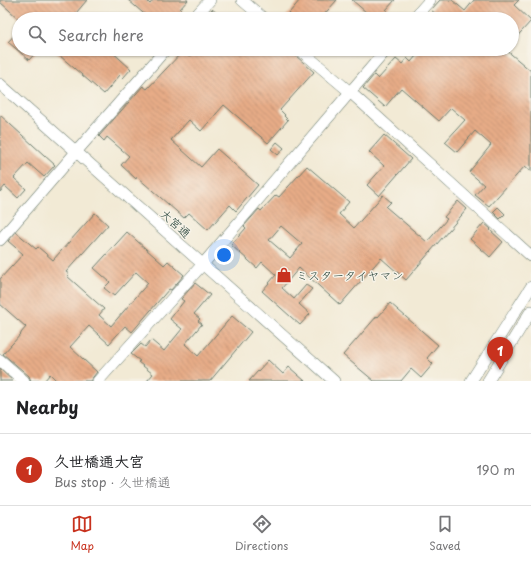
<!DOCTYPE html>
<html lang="en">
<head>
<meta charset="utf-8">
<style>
	:root { --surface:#fff; --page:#f6f6f6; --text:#202124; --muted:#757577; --line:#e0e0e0; --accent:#c8321e }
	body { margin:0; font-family:"Playpen Sans","Klee One",sans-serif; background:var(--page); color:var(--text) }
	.you { position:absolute; left:224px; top:255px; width:14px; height:14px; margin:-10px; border:3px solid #fff; border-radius:50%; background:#1a73e8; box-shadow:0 0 0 6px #1a73e833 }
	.badge { display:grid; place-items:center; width:26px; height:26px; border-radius:50%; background:var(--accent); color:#fff; font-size:13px; font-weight:700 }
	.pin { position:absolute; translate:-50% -33px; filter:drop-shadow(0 1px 2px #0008) }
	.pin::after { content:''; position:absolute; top:21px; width:14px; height:12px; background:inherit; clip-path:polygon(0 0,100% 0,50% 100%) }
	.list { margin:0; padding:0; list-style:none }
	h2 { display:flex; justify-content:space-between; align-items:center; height:52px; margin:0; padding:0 16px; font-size:17px }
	h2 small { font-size:13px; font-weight:400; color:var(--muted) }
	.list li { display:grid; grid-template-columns:26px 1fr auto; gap:12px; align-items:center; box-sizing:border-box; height:72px; padding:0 16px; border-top:1px solid var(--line) }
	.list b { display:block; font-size:15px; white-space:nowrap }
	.list p { margin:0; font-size:13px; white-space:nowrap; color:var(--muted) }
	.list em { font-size:13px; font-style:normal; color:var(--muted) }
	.icon { flex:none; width:22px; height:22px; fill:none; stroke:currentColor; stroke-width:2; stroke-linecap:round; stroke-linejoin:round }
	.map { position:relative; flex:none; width:531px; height:381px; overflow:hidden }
	.search { position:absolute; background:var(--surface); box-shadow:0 1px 3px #0004; left:12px; right:12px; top:12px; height:44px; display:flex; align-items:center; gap:10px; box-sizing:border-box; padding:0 14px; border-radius:22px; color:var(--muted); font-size:15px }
	.sheet { height:124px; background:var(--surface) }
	nav { display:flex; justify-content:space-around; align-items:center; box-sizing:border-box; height:56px; border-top:1px solid var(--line); background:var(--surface); font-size:11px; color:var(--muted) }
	nav a { display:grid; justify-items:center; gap:2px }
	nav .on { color:var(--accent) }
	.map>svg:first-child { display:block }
	.building { fill:url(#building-back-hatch); fill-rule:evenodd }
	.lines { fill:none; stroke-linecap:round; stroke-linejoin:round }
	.minor-casing { stroke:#697a6c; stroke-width:12 }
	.minor { stroke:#fff; stroke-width:11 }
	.labels { text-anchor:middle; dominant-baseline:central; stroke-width:3; stroke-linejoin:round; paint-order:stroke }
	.street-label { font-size:12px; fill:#1f3d34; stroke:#f7f3e8 }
	.poi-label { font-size:12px; fill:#1f3d34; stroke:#f7f3e8; text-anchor:start }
</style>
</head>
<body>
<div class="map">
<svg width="531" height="381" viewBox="0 0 531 381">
	<defs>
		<pattern id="building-back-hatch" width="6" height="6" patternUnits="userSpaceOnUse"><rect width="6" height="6" fill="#e7ac87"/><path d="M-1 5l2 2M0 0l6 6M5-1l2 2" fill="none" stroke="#bb8d6f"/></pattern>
	</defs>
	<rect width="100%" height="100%" fill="#f7f3e8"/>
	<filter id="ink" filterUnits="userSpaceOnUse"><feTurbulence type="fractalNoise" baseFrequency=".025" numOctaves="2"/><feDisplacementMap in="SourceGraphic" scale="8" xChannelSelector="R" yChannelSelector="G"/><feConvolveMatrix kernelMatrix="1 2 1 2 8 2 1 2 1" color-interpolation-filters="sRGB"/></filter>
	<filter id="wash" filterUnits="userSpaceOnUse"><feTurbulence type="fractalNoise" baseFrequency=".012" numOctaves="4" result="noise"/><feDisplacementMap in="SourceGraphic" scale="16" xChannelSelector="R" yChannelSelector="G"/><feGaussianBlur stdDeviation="0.9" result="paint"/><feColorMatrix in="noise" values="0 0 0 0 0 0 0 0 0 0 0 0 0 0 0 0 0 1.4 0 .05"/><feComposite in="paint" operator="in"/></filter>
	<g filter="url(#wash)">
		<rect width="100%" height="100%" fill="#f2ead5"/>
		<g id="blocks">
			<!-- building -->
			<g class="building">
				<polygon points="0,0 87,0 71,19 19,19 0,2"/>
				<polygon points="128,0 146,0 150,4 153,0 188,0 180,9 185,14 181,19 150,19"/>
				<polygon points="300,0 337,0 320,19 284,19"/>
				<polygon points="352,0 395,0 386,10 388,11 381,19 374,19"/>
				<polygon points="440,0 452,0 465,11 474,0 519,0 514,5 531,21 512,42 512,19 442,19 431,10"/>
				<polygon points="212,9 224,19 202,19"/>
				<polygon points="19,30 19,49 39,49 29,60 8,42"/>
				<polygon points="52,49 109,49 131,69 123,78 120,75 104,94"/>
				<polygon points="196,49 269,49 273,52 276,49 286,49 294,56 295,55 314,72 280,110 285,115 284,116 288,120 268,143 224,105 201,131 189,120 171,140 201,167 217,149 258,185 236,211 230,205 208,230 189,213 184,218 137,177 136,179 121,165 129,156 107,137 104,141 99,136 143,86 147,89 183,51 189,57"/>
				<polygon points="422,49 505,49 531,71 531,171 525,166 489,206 475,195 484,185 469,172 491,145 475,131 457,152 445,142 465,120 451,108 439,121 401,88 385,107 363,88 374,75 378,79 396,59 402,64 407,58 411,62"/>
				<polygon points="0,115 55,165 44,177 28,163 14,178 26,189 18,198 5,186 0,192"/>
				<polygon points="384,135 411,159 379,196 367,185 384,166 369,152"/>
				<polygon points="277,142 284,148 278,155 271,149"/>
				<path d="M307,166L349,202L339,214L354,228L383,195L391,202L386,207L427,242L447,219L444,217L458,201L467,209L406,280L381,258L340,305L299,268L282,288L294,299L306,285L312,289L299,304L310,314L300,325L262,291L276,275L262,262L257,268L231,245L246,228L244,226L259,209L261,211L276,195L279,197ZM281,226L302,244L290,258L269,240Z"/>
				<polygon points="498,207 505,214 500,219 493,212"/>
				<polygon points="95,213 108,225 66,272 69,274 67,276 104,309 99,315 111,326 148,283 136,272 114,296 104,288 110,282 94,268 127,232 164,265 168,261 184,275 171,290 169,289 132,332 125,326 109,344 89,326 70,347 97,372 90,381 57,381 50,374 44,381 31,381 29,376 3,354 21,334 21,333 26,327 0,304 0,279 23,254 8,241 16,232 36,249 38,247 53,260"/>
				<polygon points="484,223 491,229 490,230 503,242 490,257 470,239"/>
				<polygon points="195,283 210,295 194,314 200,319 198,321 202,324 185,344 198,356 232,316 251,332 210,381 147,381 153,374 138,362 140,361 131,354 141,344 145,347 151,340 164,351 182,329 170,319 184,301 181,299"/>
				<polygon points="390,303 438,345 427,358 433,364 421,378 411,369 401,381 374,381 343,355 377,316 378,317"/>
				<polygon points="268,360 283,374 289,367 305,381 249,381"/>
				<polygon points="0,369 13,381 0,381"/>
			</g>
		</g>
	</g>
	<g filter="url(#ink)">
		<use href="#blocks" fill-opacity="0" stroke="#697a6c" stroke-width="1"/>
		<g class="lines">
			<defs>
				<g id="minor">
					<polyline points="242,0 264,19"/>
					<polyline points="193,19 210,0"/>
					<polyline points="413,19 430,0"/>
					<polyline points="299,49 350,92 531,256"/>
					<polyline points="0,84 334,381"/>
					<polyline points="0,240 76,152 166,49"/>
					<polyline points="0,360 24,381"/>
					<polyline points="98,381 203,264 387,49"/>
					<polyline points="471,381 531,287"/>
					<polyline points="488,381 531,311"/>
				</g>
			</defs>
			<!-- minor casing -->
			<use href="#minor" class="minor-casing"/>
			<!-- minor -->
			<use href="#minor" class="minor"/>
		</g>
	</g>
	<!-- icons -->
	<defs>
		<symbol id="shop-bare" viewBox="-9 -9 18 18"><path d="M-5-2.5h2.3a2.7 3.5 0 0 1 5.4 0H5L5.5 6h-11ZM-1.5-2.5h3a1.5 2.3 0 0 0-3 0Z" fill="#c8321e" stroke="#f7f3e8" stroke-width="2.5" paint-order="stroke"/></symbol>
	</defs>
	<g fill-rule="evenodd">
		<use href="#shop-bare" x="273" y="264" width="22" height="22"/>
	</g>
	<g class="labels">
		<!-- street labels -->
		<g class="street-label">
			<text transform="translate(176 223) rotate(42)">大宮通</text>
		</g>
		<!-- poi labels -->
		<g class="poi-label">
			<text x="296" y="275">ミスタータイヤマン</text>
		</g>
	</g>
</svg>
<div class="you"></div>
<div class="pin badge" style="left:500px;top:370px">1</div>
<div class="search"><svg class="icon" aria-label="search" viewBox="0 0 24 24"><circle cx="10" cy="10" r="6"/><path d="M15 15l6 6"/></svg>Search here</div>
</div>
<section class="sheet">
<h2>Nearby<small></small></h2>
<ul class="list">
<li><span class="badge">1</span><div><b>久世橋通大宮</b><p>Bus stop · 久世橋通</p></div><em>190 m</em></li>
</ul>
</section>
<nav>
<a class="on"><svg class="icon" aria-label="map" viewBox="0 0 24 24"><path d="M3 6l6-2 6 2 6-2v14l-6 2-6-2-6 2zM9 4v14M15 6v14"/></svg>Map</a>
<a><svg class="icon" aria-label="directions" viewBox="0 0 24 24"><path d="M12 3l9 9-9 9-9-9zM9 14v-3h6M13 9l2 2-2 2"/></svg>Directions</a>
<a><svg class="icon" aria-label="saved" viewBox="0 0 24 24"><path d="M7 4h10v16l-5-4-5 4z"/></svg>Saved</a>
</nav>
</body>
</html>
